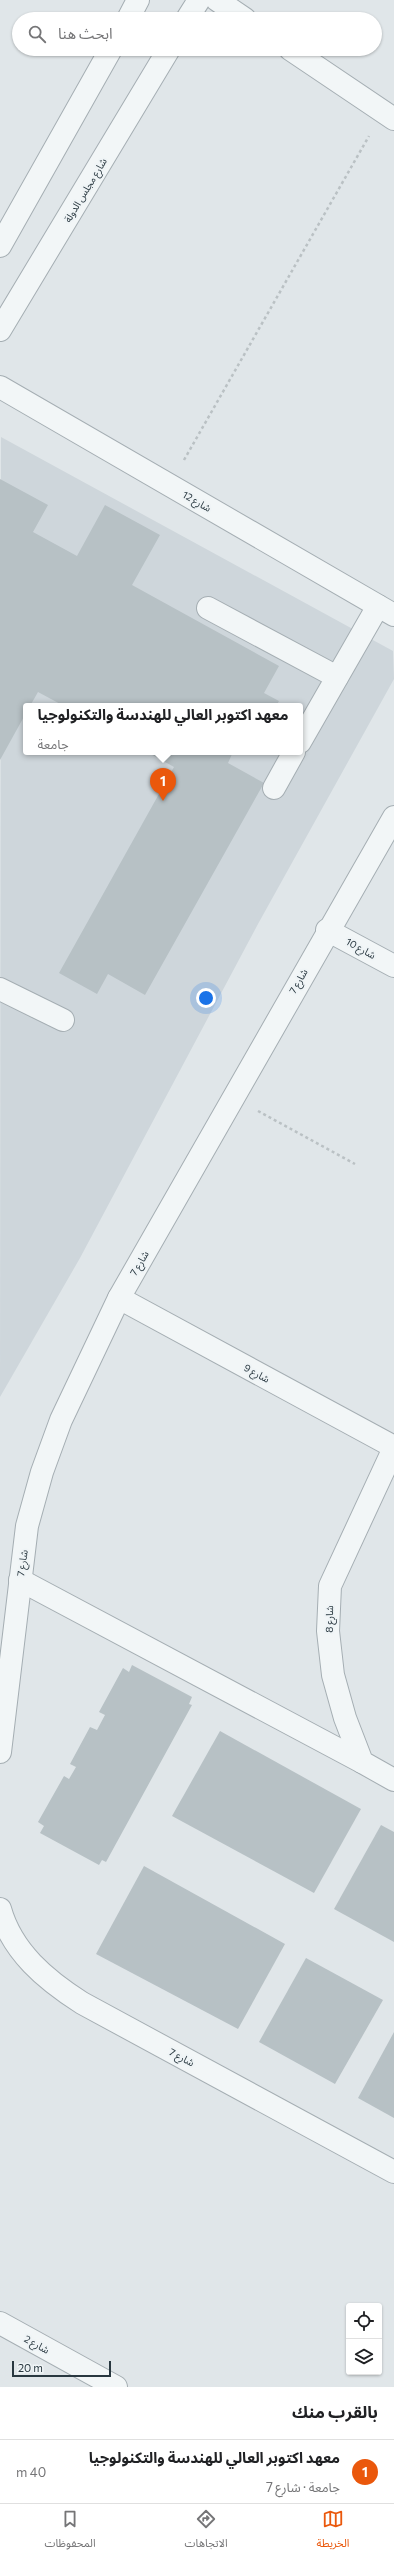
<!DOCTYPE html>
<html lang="ar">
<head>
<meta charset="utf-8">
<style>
	:root { --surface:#fff; --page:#f6f6f6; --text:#202124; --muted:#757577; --line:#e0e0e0; --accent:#ea580c }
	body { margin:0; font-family:Commissioner,"Noto Sans Arabic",sans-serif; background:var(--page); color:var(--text); direction:rtl }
	.controls { position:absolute; right:12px; bottom:12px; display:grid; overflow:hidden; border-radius:4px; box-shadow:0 1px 3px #0004 }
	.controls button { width:36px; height:36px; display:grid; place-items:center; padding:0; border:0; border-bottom:1px solid var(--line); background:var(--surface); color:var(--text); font:20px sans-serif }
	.scale { position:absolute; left:12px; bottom:10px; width:99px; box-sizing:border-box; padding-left:4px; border:2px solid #293840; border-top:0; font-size:11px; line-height:14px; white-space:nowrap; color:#293840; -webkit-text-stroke:3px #eff4f6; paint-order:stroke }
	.you { position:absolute; left:206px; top:998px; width:14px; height:14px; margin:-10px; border:3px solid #fff; border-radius:50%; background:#1a73e8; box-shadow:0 0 0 6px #1a73e833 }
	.badge { display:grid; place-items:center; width:26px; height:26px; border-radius:50%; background:var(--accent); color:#fff; font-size:13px; font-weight:700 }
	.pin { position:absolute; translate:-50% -33px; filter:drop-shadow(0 1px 2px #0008) }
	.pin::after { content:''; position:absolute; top:21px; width:14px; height:12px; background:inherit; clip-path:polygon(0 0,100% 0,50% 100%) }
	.popup { position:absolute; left:23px; top:703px; width:280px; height:52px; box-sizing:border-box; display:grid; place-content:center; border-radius:4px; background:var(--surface); filter:drop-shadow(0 1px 3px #0005); font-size:13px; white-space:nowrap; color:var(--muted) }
	.popup b { font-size:15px; color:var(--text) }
	.popup::after { content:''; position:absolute; left:50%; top:100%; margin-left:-8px; border:8px solid transparent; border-top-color:var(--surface) }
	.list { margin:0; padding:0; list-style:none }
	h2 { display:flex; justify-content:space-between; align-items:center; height:52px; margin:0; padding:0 16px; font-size:17px }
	h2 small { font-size:13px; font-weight:400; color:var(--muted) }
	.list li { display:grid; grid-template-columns:26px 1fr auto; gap:12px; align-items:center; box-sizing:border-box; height:64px; padding:0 16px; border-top:1px solid var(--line) }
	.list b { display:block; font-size:15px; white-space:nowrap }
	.list p { margin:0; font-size:13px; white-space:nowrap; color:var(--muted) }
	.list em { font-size:13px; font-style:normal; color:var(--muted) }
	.icon { flex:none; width:22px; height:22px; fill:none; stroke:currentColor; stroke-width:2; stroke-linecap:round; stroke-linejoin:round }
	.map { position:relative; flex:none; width:394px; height:2387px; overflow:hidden; direction:ltr }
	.search { position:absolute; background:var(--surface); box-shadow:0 1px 3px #0004; left:12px; right:12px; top:12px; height:44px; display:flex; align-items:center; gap:10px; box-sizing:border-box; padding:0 14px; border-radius:22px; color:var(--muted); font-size:15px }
	.sheet { height:116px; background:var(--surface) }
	nav { display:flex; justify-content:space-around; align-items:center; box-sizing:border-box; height:56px; border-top:1px solid var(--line); background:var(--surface); font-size:11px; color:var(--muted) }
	nav a { display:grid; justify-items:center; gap:2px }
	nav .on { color:var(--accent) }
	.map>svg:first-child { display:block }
	.built { fill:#ced6db; fill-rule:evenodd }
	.building { fill:#b7c1c5 }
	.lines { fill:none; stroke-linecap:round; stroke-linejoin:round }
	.minor-casing { stroke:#a5aeb3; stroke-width:24 }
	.path { stroke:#bac1c4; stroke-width:2.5; stroke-dasharray:3 3; stroke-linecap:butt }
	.minor { stroke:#f2f6f7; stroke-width:22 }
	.labels { text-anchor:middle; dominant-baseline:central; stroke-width:4; stroke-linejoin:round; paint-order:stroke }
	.street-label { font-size:10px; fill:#293840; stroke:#eff4f6 }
</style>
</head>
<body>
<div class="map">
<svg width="394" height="2387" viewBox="0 0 394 2387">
	<rect width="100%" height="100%" fill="#e0e6e9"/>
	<!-- built -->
	<path class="built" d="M1,437L393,651L394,679L258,924L80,1258L0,1397ZM26,706H300V752H26Z"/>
	<!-- building -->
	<g class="building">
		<polygon points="0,479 48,505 33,532 77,556 105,505 160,535 132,585 279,666 264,693 279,701 276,706 64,706 38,692 30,706 26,706 26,713 0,760"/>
		<polygon points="147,752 233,752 228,763 264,783 145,995 108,974 97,994 59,973 174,767"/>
		<polygon points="132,1665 192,1697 189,1704 192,1705 106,1862 102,1860 99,1865 40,1833 44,1826 38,1822 64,1776 69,1779 76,1767 70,1764 90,1727 97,1730 105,1715 99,1712 123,1668 129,1672"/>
		<polygon points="220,1731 361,1809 314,1893 172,1816"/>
		<polygon points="381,1825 394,1832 394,1942 334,1909"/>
		<polygon points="144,1866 285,1944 238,2029 96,1954"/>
		<polygon points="306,1958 383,2000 335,2084 259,2042"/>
		<polygon points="394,2032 394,2118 358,2098"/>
	</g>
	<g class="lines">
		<defs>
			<g id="minor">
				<polyline points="217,0 245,19"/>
				<polyline points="128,19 138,0"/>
				<polyline points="187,19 199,0"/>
				<polyline points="290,49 394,119"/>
				<polyline points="0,246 111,49"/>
				<polyline points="0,330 169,49"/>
				<polyline points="0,387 394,615"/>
				<polyline points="208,608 337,677"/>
				<polyline points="300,742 378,606"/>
				<polyline points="274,788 294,752"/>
				<polyline points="327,930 394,966"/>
				<polyline points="0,989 63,1020"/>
				<polyline points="119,1298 394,1447"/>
				<polyline points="394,1448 330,1586 328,1631 333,1675 345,1718 362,1762 394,1780"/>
				<polyline points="20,1580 362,1762"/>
				<polyline points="0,1752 27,1526 42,1472 61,1420 119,1298 394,817"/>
				<path d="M0,1909C12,1952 46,1980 82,2003L394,2172"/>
				<polyline points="0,2323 116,2387"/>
			</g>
		</defs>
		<!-- minor casing -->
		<use href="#minor" class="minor-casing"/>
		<!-- path -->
		<g class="path">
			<polyline points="184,460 369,136"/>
			<polyline points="258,1111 355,1164"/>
		</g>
		<!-- minor -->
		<use href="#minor" class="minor"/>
	</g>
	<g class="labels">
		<!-- street labels -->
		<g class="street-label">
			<text transform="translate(85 190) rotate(-59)">شارع مجلس الدولة</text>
			<text transform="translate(197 501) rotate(30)">شارع 12</text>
			<text transform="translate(361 948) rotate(29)">شارع 10</text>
			<text transform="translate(298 981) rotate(-61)">شارع 7</text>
			<text transform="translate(139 1263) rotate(-60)">شارع 7</text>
			<text transform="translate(257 1373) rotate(29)">شارع 9</text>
			<text transform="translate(22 1563) rotate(-82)">شارع 7</text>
			<text transform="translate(329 1619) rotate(-89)">شارع 8</text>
			<text transform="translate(182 2057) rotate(28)">شارع 7</text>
			<text transform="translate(37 2344) rotate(29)">شارع 2</text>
		</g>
	</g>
</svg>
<div class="controls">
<button><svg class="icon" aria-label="locate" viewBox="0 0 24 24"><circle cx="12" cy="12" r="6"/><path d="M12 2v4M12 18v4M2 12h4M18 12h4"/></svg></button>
<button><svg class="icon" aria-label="layers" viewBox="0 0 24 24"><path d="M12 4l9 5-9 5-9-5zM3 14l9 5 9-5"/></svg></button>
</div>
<div class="scale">20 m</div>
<div class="you"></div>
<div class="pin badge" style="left:163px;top:801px">1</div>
<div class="popup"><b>معهد اكتوبر العالي للهندسة والتكنولوجيا</b>جامعة</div>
<div class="search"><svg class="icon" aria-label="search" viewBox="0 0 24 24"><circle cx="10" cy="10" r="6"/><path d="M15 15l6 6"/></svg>ابحث هنا</div>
</div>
<section class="sheet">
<h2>بالقرب منك<small></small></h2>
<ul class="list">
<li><span class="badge">1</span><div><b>معهد اكتوبر العالي للهندسة والتكنولوجيا</b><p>جامعة · شارع 7</p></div><em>40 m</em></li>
</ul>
</section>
<nav>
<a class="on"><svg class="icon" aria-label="map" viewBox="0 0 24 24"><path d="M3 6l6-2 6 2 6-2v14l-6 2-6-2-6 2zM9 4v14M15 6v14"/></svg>الخريطة</a>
<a><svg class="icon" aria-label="directions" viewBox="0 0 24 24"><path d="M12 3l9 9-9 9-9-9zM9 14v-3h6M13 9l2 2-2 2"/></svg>الاتجاهات</a>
<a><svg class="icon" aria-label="saved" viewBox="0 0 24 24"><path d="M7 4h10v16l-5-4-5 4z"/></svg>المحفوظات</a>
</nav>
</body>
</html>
